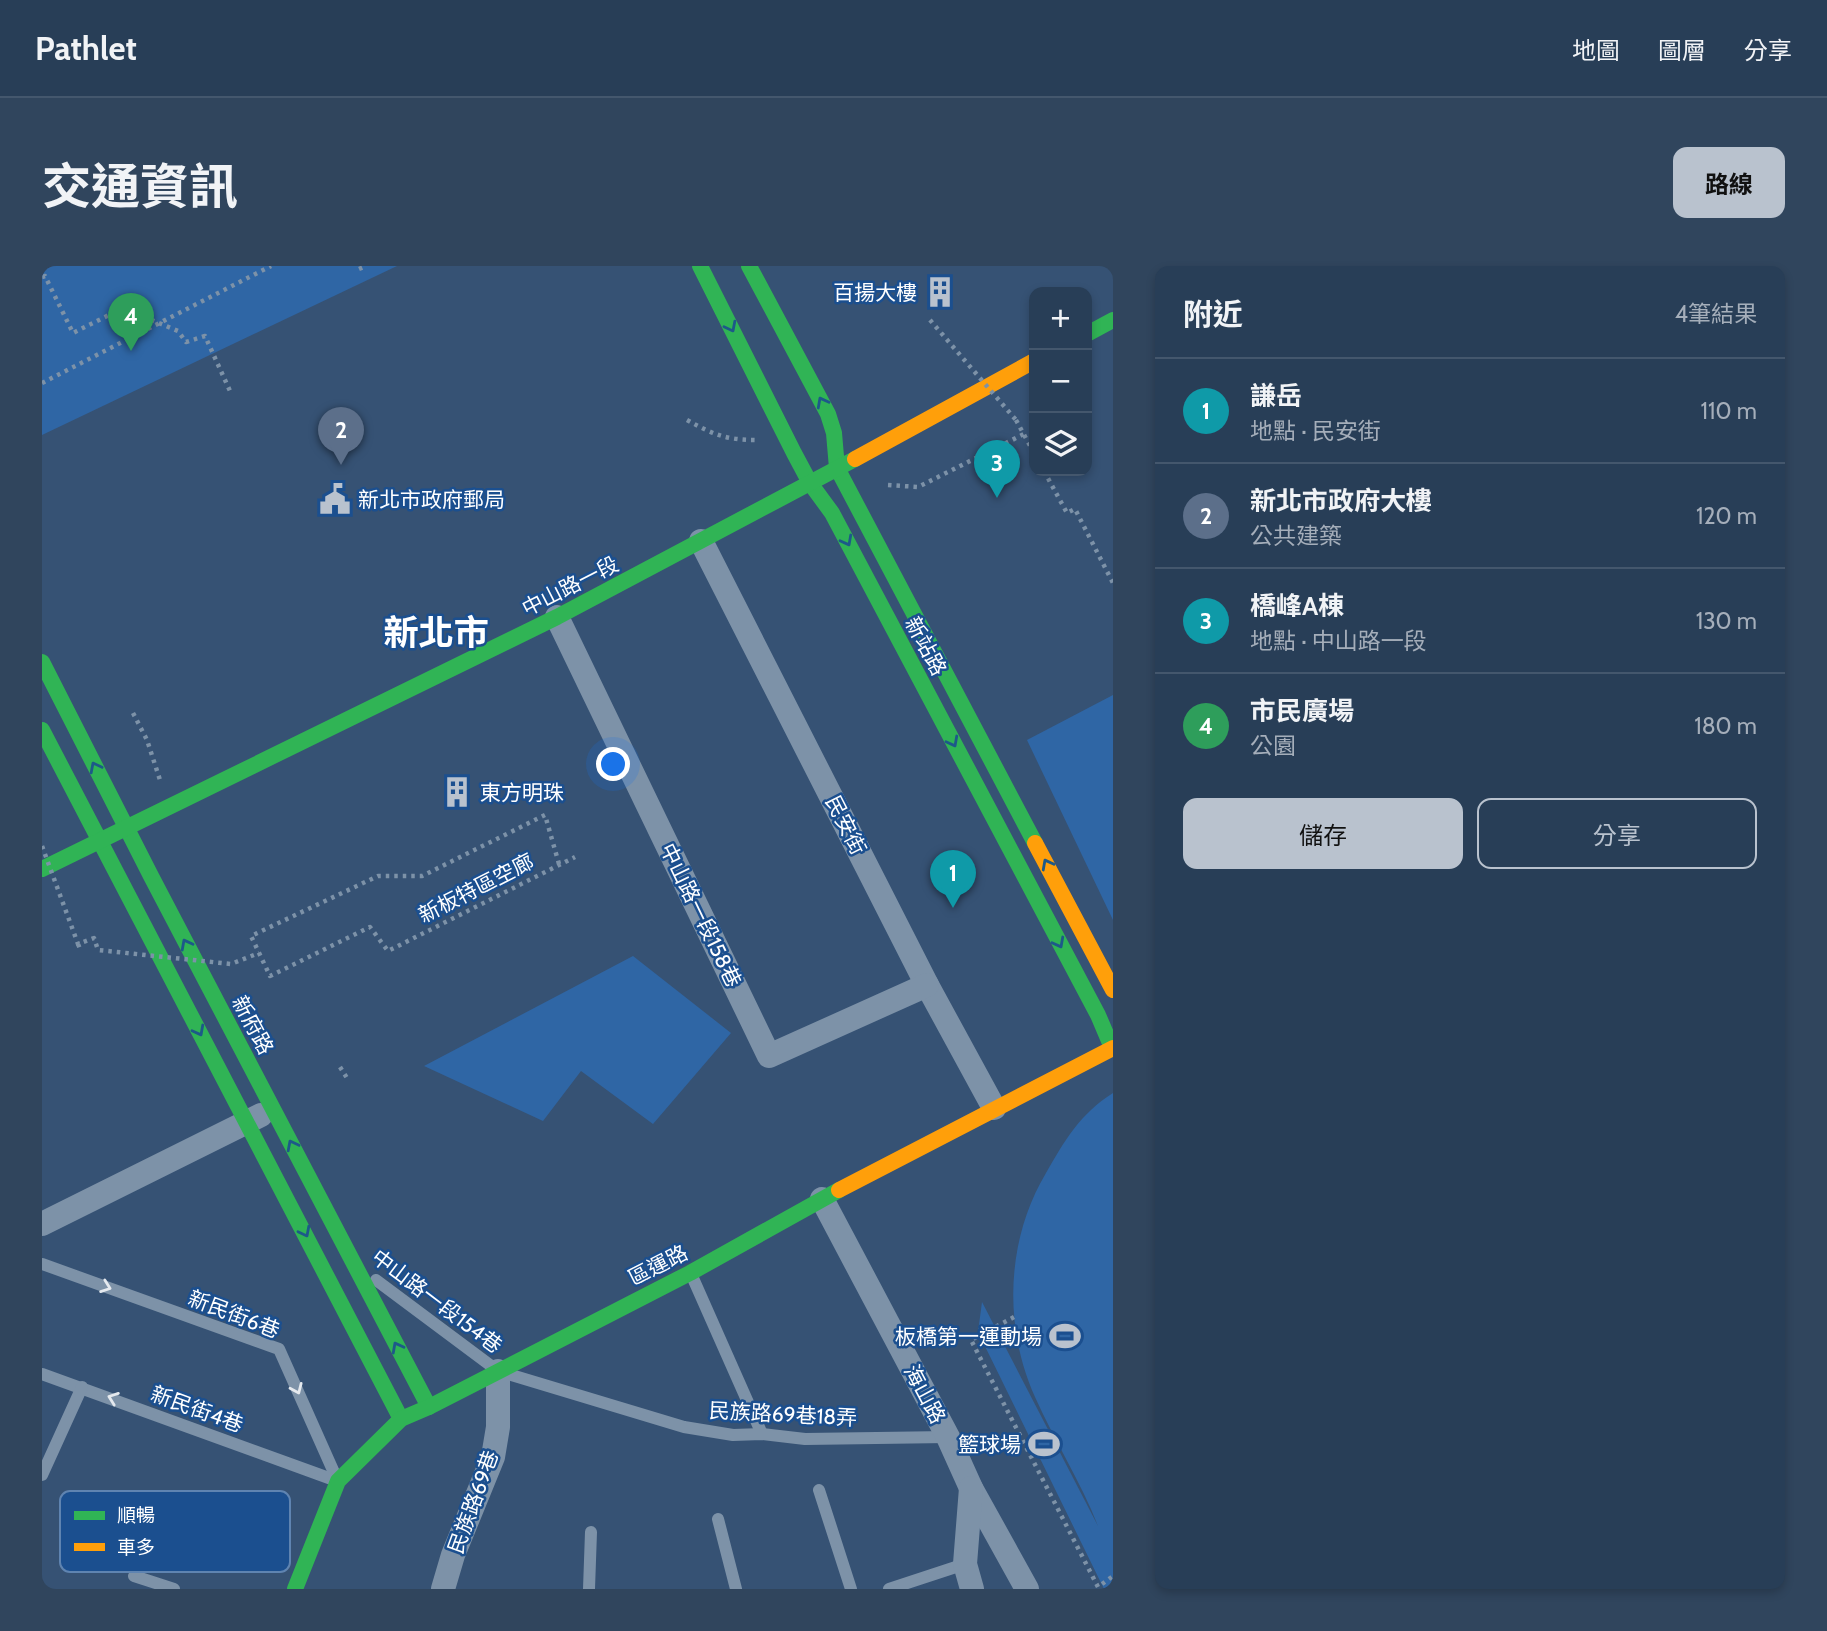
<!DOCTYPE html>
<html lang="zh-TW">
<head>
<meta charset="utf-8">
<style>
	:root { --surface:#283e57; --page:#30455d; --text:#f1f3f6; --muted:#a5aeba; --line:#44576d; --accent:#b9c2ce }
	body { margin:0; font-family:Cabin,"Noto Sans TC",sans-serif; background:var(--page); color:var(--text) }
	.controls { position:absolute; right:21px; top:21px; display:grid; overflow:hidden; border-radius:14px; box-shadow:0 4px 10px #0003 }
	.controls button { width:63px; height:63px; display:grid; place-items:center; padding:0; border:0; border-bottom:2px solid var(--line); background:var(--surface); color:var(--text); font:35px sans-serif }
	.you { position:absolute; left:572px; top:499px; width:24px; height:24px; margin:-18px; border:5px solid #fff; border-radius:50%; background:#1a73e8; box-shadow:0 0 0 10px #1a73e833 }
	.badge { display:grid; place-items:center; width:46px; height:46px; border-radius:50%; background:var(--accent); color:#fff; font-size:23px; font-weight:700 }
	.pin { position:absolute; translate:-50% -58px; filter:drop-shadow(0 2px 4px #0008) }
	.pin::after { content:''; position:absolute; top:37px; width:24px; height:21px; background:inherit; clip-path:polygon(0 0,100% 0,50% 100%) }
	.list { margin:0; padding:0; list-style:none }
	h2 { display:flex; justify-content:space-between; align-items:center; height:91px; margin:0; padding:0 28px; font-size:30px }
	h2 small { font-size:23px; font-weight:400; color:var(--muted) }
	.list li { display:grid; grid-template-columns:46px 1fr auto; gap:21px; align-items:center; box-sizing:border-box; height:105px; padding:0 28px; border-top:2px solid var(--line) }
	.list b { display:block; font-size:26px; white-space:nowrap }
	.list p { margin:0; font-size:23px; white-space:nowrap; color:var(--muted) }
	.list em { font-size:23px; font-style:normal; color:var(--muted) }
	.actions { display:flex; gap:14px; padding:21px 28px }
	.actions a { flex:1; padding:16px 0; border:2px solid var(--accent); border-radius:14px; text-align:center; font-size:24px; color:var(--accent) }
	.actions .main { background:var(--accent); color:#111 }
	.icon { flex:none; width:38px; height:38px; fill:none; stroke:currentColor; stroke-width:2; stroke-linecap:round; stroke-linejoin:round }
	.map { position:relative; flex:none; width:1071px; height:1323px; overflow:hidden; border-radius:14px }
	header { display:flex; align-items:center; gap:42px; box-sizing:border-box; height:98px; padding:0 35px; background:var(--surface); border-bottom:2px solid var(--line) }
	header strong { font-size:33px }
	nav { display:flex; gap:38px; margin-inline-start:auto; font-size:24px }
	.intro { display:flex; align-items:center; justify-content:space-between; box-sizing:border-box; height:168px; padding:0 42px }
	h1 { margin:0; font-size:49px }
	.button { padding:18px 32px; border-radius:14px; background:var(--accent); color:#111; font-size:24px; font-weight:700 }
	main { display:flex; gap:42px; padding:0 42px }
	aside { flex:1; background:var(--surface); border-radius:14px; box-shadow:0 4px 10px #0003 }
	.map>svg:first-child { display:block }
	.green { fill:#2f66a5 }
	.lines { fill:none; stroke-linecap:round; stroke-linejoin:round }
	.path { stroke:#7d92a8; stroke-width:4.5; stroke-dasharray:3.5 5; stroke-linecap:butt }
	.lane { stroke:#7d92a8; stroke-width:12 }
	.street { stroke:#7d92a8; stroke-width:24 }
	.fast { stroke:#30b455; stroke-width:16 }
	.slow { stroke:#ff9f0a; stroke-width:16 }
	.path-bridge { stroke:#7d92a8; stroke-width:4.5; stroke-dasharray:3.5 5; stroke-linecap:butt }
	.oneway { stroke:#1d5989 }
	.oneway2 { stroke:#e5e9ee }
	.labels { text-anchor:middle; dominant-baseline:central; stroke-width:5; stroke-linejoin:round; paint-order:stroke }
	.poi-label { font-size:21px; fill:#fff; stroke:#1b4f8f; text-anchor:end }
	.street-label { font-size:21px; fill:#fff; stroke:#1b4f8f }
	.town-label { font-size:35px; font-weight:bold; fill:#fff; stroke:#1b4f8f }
	.key { fill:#1b4f8f; stroke:#5f84b1; stroke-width:2 }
	.key-label { font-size:19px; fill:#fff }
</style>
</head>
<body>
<header>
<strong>Pathlet</strong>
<nav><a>地圖</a><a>圖層</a><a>分享</a></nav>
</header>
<div class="intro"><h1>交通資訊</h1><a class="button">路線</a></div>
<main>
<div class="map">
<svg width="1071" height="1323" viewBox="0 0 1071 1323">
	<rect width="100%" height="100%" fill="#365274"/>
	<!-- green -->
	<g class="green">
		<polygon points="0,0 355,0 0,169"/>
		<polygon points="1071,429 1071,654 985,474"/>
		<polygon points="591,690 689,767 611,858 539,805 501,855 382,800"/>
		<path d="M1071,827V1323H1062L936,1066L940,1036L1056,1260C1039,1216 1012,1174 993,1131C961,1060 964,974 1004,907C1023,874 1038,848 1071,827Z"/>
	</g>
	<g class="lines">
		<!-- path -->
		<g class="path">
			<polyline points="317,3 324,0"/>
			<polyline points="0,117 229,0"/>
			<path d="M645,154C670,168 684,174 713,174"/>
			<polyline points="974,154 992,187"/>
			<polyline points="1002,205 1025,247 1033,243 1071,317"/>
			<polyline points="846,219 876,221 982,168"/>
			<polyline points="91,447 105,474 118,514"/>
			<polyline points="517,598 503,549 380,610 336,610 209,670 228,710 328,661 346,685 533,591"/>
			<polyline points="36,678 38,683"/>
			<polyline points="298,801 305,812"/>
			<polyline points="972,1051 929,1074 1056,1321 1071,1310"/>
		</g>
		<!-- lane -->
		<g class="lane">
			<polyline points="0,998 237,1083 294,1211"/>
			<polyline points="650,1010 720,1168"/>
			<polyline points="334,1014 456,1105 642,1161 691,1169 720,1168 763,1173 906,1171"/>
			<polyline points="0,1108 295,1215"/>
			<polyline points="0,1209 40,1121"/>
			<polyline points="777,1224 809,1323"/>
			<polyline points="676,1253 694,1323"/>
			<polyline points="92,1310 132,1323"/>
			<polyline points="547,1323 549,1266"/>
			<polyline points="847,1323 923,1298"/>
		</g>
		<!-- street -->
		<g class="street">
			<polyline points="659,275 885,719 952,842"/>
			<polyline points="515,351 727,790 885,719"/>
			<polyline points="780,933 906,1171 929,1222 985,1323"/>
			<polyline points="0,958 219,849"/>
			<polyline points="929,1222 923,1298 930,1323"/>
			<polyline points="401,1323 411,1289 451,1191 456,1161 456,1105"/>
		</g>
		<!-- fast -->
		<g class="fast">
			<polyline points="658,0 752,187 768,217 790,247 1056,749 1070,782"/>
			<polyline points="707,0 786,148 792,167 795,202 993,577"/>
			<polyline points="1045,68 1071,54"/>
			<polyline points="0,396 110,612 387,1141"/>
			<polyline points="0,464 359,1153"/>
			<polyline points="0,603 515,351 813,193"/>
			<polyline points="253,1323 296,1215 359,1153 387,1141 648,1007 797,924"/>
		</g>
		<!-- slow -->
		<g class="slow">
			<polyline points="813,193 992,95"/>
			<polyline points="993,577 1071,724"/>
			<polyline points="797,924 1071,782"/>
		</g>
		<!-- path-bridge -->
		<g class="path-bridge">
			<polyline points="0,11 3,10 31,67 81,42 136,65 144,76 163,70 188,125"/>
			<polyline points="888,54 974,154"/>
			<polyline points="0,580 36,678 52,672 56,684 189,698 217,687"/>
		</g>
	</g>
	<!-- one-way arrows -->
	<defs><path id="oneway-chevron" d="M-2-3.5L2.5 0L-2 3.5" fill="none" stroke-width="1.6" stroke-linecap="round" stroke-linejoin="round" transform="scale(1.75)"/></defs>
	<g class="oneway">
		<use href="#oneway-chevron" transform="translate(689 61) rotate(63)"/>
		<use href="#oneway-chevron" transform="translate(780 136) rotate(-118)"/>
		<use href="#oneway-chevron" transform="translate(805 275) rotate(62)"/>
		<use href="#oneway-chevron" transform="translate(911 476) rotate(62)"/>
		<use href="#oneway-chevron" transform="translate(53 501) rotate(-117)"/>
		<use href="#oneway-chevron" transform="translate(1005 598) rotate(-118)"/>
		<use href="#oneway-chevron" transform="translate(1017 677) rotate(62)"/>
		<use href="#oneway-chevron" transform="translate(144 678) rotate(-118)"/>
		<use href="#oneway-chevron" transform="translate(157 765) rotate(62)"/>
		<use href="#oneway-chevron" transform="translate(250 879) rotate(-117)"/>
		<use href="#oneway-chevron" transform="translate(263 966) rotate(63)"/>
		<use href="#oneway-chevron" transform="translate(355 1081) rotate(-118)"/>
	</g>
	<g class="oneway2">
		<use href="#oneway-chevron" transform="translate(64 1021) rotate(20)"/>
		<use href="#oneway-chevron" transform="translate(255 1123) rotate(66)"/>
		<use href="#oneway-chevron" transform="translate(71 1132) rotate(-160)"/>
	</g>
	<!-- icons -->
	<defs>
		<symbol id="building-bare" viewBox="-9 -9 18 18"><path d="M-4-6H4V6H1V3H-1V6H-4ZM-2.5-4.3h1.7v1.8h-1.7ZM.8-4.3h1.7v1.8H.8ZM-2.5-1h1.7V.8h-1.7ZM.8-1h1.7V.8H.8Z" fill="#b9c2ce" stroke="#1b4f8f" stroke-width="2.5" paint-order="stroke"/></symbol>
		<symbol id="civic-bare" viewBox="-9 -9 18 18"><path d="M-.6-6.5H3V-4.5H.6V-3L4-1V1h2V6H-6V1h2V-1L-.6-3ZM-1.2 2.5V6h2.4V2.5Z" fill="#b9c2ce" stroke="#1b4f8f" stroke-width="2.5" paint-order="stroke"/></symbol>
		<symbol id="stadium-bare" viewBox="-9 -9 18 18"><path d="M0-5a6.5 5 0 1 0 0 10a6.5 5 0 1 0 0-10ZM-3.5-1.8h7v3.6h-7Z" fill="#b9c2ce" stroke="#1b4f8f" stroke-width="2.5" paint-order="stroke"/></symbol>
	</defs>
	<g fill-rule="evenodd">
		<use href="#building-bare" x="876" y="4" width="44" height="44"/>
		<use href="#civic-bare" x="271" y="211" width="44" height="44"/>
		<use href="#building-bare" x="393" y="504" width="44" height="44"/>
		<use href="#stadium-bare" x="1001" y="1048" width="44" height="44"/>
		<use href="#stadium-bare" x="980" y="1156" width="44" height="44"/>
	</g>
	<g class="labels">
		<!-- poi labels -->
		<g class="poi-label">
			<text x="875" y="26">百揚大樓</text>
			<text x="316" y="233" text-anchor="start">新北市政府郵局</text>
			<text x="438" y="526" text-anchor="start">東方明珠</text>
			<text x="1000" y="1070">板橋第一運動場</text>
			<text x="979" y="1178">籃球場</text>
		</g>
		<!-- street labels -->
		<g class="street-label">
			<text transform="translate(528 320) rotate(-27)">中山路一段</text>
			<text transform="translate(884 380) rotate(62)">新站路</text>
			<text transform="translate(804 559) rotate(63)">民安街</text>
			<text transform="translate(434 622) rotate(-27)">新板特區空廊</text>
			<text transform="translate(659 649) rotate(64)">中山路一段158巷</text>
			<text transform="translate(211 759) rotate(62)">新府路</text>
			<text transform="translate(616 999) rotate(-27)">區運路</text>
			<text transform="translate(395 1035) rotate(37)">中山路一段154巷</text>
			<text transform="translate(192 1048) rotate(21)">新民街6巷</text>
			<text transform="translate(883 1128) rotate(62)">海山路</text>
			<text transform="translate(155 1143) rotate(20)">新民街4巷</text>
			<text transform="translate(741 1148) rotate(3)">民族路69巷18弄</text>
			<text transform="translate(431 1236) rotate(-70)">民族路69巷</text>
		</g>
		<!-- town labels -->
		<g class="town-label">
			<text x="394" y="366">新北市</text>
		</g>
	</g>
	<!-- legend -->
	<rect x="18" y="1225" width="230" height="81" rx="10" class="key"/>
	<rect x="32" y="1245" width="31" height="9" fill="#30b455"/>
	<rect x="32" y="1277" width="31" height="8" fill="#ff9f0a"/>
	<g class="key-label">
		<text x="75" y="1256">順暢</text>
		<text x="75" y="1288">車多</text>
	</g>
</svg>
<div class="controls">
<button>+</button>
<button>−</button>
<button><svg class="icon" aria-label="layers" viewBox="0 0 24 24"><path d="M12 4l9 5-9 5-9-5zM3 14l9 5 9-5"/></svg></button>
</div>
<div class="you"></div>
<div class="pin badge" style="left:911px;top:642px;background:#0f9aa8">1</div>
<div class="pin badge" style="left:299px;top:199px;background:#5c6f8a">2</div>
<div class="pin badge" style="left:955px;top:232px;background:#0f9aa8">3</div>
<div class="pin badge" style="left:89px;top:85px;background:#2e9e5b">4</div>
</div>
<aside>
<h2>附近<small>4筆結果</small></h2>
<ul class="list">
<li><span class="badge" style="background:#0f9aa8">1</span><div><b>謙岳</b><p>地點 · 民安街</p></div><em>110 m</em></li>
<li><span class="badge" style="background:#5c6f8a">2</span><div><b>新北市政府大樓</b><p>公共建築</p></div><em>120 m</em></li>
<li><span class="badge" style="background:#0f9aa8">3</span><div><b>橋峰A棟</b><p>地點 · 中山路一段</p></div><em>130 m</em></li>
<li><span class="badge" style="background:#2e9e5b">4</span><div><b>市民廣場</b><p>公園</p></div><em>180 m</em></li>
</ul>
<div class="actions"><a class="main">儲存</a><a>分享</a></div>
</aside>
</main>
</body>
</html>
